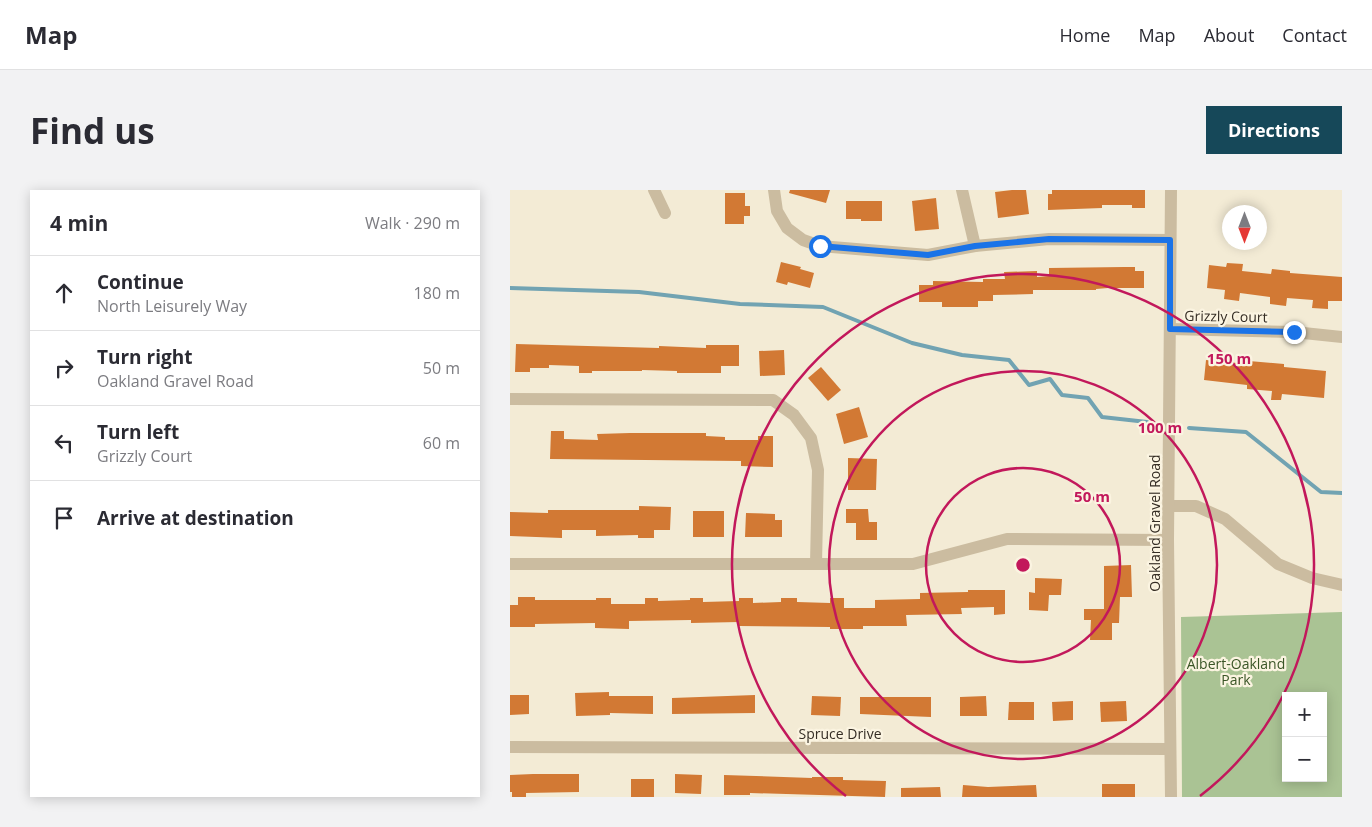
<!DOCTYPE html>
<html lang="en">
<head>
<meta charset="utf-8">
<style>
	:root { --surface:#fff; --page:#f2f2f3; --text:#2b2b33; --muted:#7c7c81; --line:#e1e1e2; --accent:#164859 }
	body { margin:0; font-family:"Open Sans",sans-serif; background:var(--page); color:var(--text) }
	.controls { position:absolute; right:15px; bottom:15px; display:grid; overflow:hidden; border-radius:0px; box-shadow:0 2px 12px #0003 }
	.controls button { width:45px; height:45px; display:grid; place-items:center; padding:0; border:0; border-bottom:1px solid var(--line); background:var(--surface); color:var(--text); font:25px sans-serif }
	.compass { position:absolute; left:712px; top:15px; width:45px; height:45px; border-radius:50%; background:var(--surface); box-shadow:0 2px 12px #0003; rotate:180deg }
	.stop { position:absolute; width:15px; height:15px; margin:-11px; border:4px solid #1a73e8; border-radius:50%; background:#fff }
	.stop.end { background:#1a73e8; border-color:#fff; box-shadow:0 1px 5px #0008 }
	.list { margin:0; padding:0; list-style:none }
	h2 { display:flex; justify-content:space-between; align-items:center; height:65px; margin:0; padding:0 20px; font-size:21px }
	h2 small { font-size:16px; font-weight:400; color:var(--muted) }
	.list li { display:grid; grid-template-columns:32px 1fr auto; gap:15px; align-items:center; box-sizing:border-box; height:75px; padding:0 20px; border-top:1px solid var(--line) }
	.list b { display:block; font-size:19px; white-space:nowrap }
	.list p { margin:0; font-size:16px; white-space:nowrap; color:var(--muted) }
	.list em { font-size:16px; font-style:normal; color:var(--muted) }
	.icon { flex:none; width:28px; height:28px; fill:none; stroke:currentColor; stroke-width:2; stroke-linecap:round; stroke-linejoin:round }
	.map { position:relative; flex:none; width:832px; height:607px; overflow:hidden; border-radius:0px }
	header { display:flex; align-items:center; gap:30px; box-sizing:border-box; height:70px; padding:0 25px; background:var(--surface); border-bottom:1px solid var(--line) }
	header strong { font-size:24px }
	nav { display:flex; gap:28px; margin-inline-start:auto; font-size:18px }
	.intro { display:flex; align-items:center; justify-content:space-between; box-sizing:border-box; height:120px; padding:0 30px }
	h1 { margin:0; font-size:35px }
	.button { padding:12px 22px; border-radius:0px; background:var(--accent); color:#fff; font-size:18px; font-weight:700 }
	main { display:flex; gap:30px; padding:0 30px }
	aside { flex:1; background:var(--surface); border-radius:0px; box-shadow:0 2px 12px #0003 }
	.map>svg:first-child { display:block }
	.green { fill:#aac394; fill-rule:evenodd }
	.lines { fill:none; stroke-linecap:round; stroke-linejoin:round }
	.stream { stroke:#71a3b2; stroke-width:4 }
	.building { fill:#d27934 }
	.minor { stroke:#cbbca0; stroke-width:12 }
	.route { stroke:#1a73e8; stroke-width:6 }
	.ring { fill:none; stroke:#c2185b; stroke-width:2.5 }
	.labels { text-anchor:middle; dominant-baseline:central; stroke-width:4.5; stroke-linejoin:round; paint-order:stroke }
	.street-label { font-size:14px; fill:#352d24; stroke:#fbf4e1 }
	.park-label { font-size:14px; fill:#3a5526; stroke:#fbf4e1 }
	.centre { fill:#c2185b; stroke:#fbf4e1; stroke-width:2.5 }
	.ring-label { font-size:15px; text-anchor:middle; font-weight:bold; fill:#c2185b; stroke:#fbf4e1; stroke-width:4.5; stroke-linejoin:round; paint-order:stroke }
</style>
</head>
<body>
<header>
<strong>Map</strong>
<nav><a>Home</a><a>Map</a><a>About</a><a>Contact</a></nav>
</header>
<div class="intro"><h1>Find us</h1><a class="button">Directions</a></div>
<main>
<aside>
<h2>4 min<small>Walk · 290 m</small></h2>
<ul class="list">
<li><svg class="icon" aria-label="ahead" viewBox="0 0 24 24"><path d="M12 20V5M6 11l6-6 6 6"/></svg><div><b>Continue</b><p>North Leisurely Way</p></div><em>180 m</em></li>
<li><svg class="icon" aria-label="right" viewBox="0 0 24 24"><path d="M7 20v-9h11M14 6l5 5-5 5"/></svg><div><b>Turn right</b><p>Oakland Gravel Road</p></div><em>50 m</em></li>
<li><svg class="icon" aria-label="left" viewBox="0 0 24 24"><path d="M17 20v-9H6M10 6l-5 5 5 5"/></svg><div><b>Turn left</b><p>Grizzly Court</p></div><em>60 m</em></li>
<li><svg class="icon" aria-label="arrive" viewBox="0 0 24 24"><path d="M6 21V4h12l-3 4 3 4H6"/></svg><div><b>Arrive at destination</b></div></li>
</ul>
</aside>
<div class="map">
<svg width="832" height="607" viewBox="0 0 832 607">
	<rect width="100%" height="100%" fill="#f3ebd5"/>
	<!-- green -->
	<path class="green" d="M832,422V607H672L671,427ZM776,506H813V588H776Z"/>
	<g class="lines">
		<!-- stream -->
		<g class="stream">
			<polyline points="0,98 129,102 230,114 313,117 402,153 452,165 499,170 519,195 540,189 552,205 578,208 592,227 637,232"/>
			<polyline points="679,238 736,242 811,302 832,303"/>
		</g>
	</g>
	<!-- building -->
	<g class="building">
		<polygon points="280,0 320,0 316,13 279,3"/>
		<polygon points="502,0 516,0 519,24 488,28 485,2"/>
		<polygon points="542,0 635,0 635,18 622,18 622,15 592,15 592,18 538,20 538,4 542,4"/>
		<polygon points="215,3 235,3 235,16 240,16 240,26 234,26 234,34 215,34"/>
		<polygon points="426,8 429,39 405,41 402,11"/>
		<polygon points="336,11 372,11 372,31 351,31 351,29 336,29"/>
		<polygon points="271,72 291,77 290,79 304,83 300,98 278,92 277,95 266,92"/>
		<polygon points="717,73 733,74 732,81 761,84 762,79 780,81 780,83 832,87 832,111 818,111 818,119 802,118 803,110 777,108 776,116 760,114 760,107 730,103 729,111 714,109 715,100 697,98 699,75 716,77"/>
		<polygon points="614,77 625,77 625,81 634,81 634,98 598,98 586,99 586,100 523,100 523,104 483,105 483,111 468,111 468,117 432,117 432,112 409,112 409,95 423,95 423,91 473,92 473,89 495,89 494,82 527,81 527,87 539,86 539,78"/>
		<polygon points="6,154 149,158 149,156 196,158 196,155 229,155 229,176 211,176 211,183 167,183 167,181 132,180 132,181 82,181 82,183 69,183 69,176 39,175 39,178 20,178 20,182 5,182"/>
		<polygon points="274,160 275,185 250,186 249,161"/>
		<polygon points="696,170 738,174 739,171 774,174 774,177 816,181 814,208 772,204 771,210 761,210 762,201 737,199 737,195 694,190"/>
		<polygon points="311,177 331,200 318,211 298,188"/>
		<polygon points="349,217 358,247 334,254 326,224"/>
		<polygon points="41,241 54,241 54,249 88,250 87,244 120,243 196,243 196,246 215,247 215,250 248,250 248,246 263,246 263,277 231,276 231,271 40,269"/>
		<polygon points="338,268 367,269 366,300 338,300"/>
		<polygon points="129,316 161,317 160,340 144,340 144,348 128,348 128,345 86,346 86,340 52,340 52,348 0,346 0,322 38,323 38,320 129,320"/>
		<polygon points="336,319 358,319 359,332 367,332 367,350 346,350 346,333 336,333"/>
		<rect x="183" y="321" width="31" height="26"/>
		<polygon points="236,323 265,324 265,330 272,330 272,347 235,347"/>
		<polygon points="621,375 622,407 610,407 609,433 602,433 602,450 580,450 581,430 574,430 574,419 594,419 594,376"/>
		<polygon points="525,388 552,389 551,405 539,405 538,421 519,420 519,402 525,403"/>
		<polygon points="458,400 495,400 495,424 484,425 484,417 451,418 452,424 396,425 397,436 353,436 353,439 320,439 320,437 229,436 229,432 181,433 181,430 119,431 119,439 85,438 85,433 25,434 25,437 0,437 0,415 8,415 8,407 25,407 25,410 86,410 86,408 101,408 101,414 135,414 135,408 148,408 148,411 180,410 180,408 193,408 193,412 229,411 229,408 243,408 243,413 271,412 271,408 287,408 287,412 320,413 320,408 334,408 334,418 365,418 365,410 410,409 410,403 458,402"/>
		<polygon points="99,502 99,506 143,506 143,524 100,523 100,525 66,526 65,503"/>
		<polygon points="0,505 19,505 19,524 0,525"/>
		<polygon points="245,505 245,523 162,524 162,508"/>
		<polygon points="302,506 331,507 330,526 301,525"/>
		<polygon points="476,506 477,526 450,526 450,507"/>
		<polygon points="350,507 421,507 421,527 350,524"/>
		<polygon points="563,511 563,530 543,531 542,512"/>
		<polygon points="616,511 617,531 591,532 590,512"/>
		<polygon points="499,512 524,512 524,530 498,530"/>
		<polygon points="23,584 69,584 69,602 16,603 16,607 2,607 2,602 0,602 0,585"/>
		<polygon points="165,584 192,585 191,604 165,603"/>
		<polygon points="214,585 302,588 302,587 333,587 333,590 376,591 375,607 240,603 240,605 214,605"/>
		<rect x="121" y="589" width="23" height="18"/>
		<rect x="592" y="594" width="33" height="13"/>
		<polygon points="453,595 478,597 526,595 527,607 452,607"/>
		<polygon points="430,597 431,607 391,607 391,598"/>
	</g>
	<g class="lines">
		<!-- minor -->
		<g class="minor">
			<polyline points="144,0 155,23"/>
			<polyline points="264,0 267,21 277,38 293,50 310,56 418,65 465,56 539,49 660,50"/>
			<polyline points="452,0 465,56"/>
			<polyline points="660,139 784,142 832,147"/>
			<polyline points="0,209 263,210 284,225 301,248 308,280 306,374"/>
			<polyline points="660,316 686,316 715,329 768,374 802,388 832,395"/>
			<polyline points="0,374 403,374 497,349 658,350"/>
			<polyline points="0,557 660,559"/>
			<polyline points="661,607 658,350 661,0"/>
		</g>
	</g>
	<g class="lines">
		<!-- route -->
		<polyline class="route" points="310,56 418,65 465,56 539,49 660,50 660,139 784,142"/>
	</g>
	<!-- distance rings -->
	<g class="ring">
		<circle cx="513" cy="375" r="97"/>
		<circle cx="513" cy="375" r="194"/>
		<path d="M336 606A291 291 0 1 1 690 606"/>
	</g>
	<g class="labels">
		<!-- street labels -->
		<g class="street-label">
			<text transform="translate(716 126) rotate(1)">Grizzly Court</text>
			<text transform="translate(644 333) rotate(-90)">Oakland Gravel Road</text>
			<text x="330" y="543">Spruce Drive</text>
		</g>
		<!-- park labels -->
		<g class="park-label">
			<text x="726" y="473">Albert-Oakland<tspan x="726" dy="16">Park</tspan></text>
		</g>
	</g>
	<circle cx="513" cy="375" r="8" class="centre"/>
	<g class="ring-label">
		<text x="719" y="174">150 m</text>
		<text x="650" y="243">100 m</text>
		<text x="582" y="312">50 m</text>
	</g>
</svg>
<div class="controls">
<button>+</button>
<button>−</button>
</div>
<svg class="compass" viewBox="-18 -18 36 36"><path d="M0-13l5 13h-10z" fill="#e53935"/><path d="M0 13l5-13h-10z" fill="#7c7c81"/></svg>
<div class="stop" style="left:310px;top:56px"></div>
<div class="stop end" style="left:784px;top:142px"></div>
</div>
</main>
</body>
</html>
